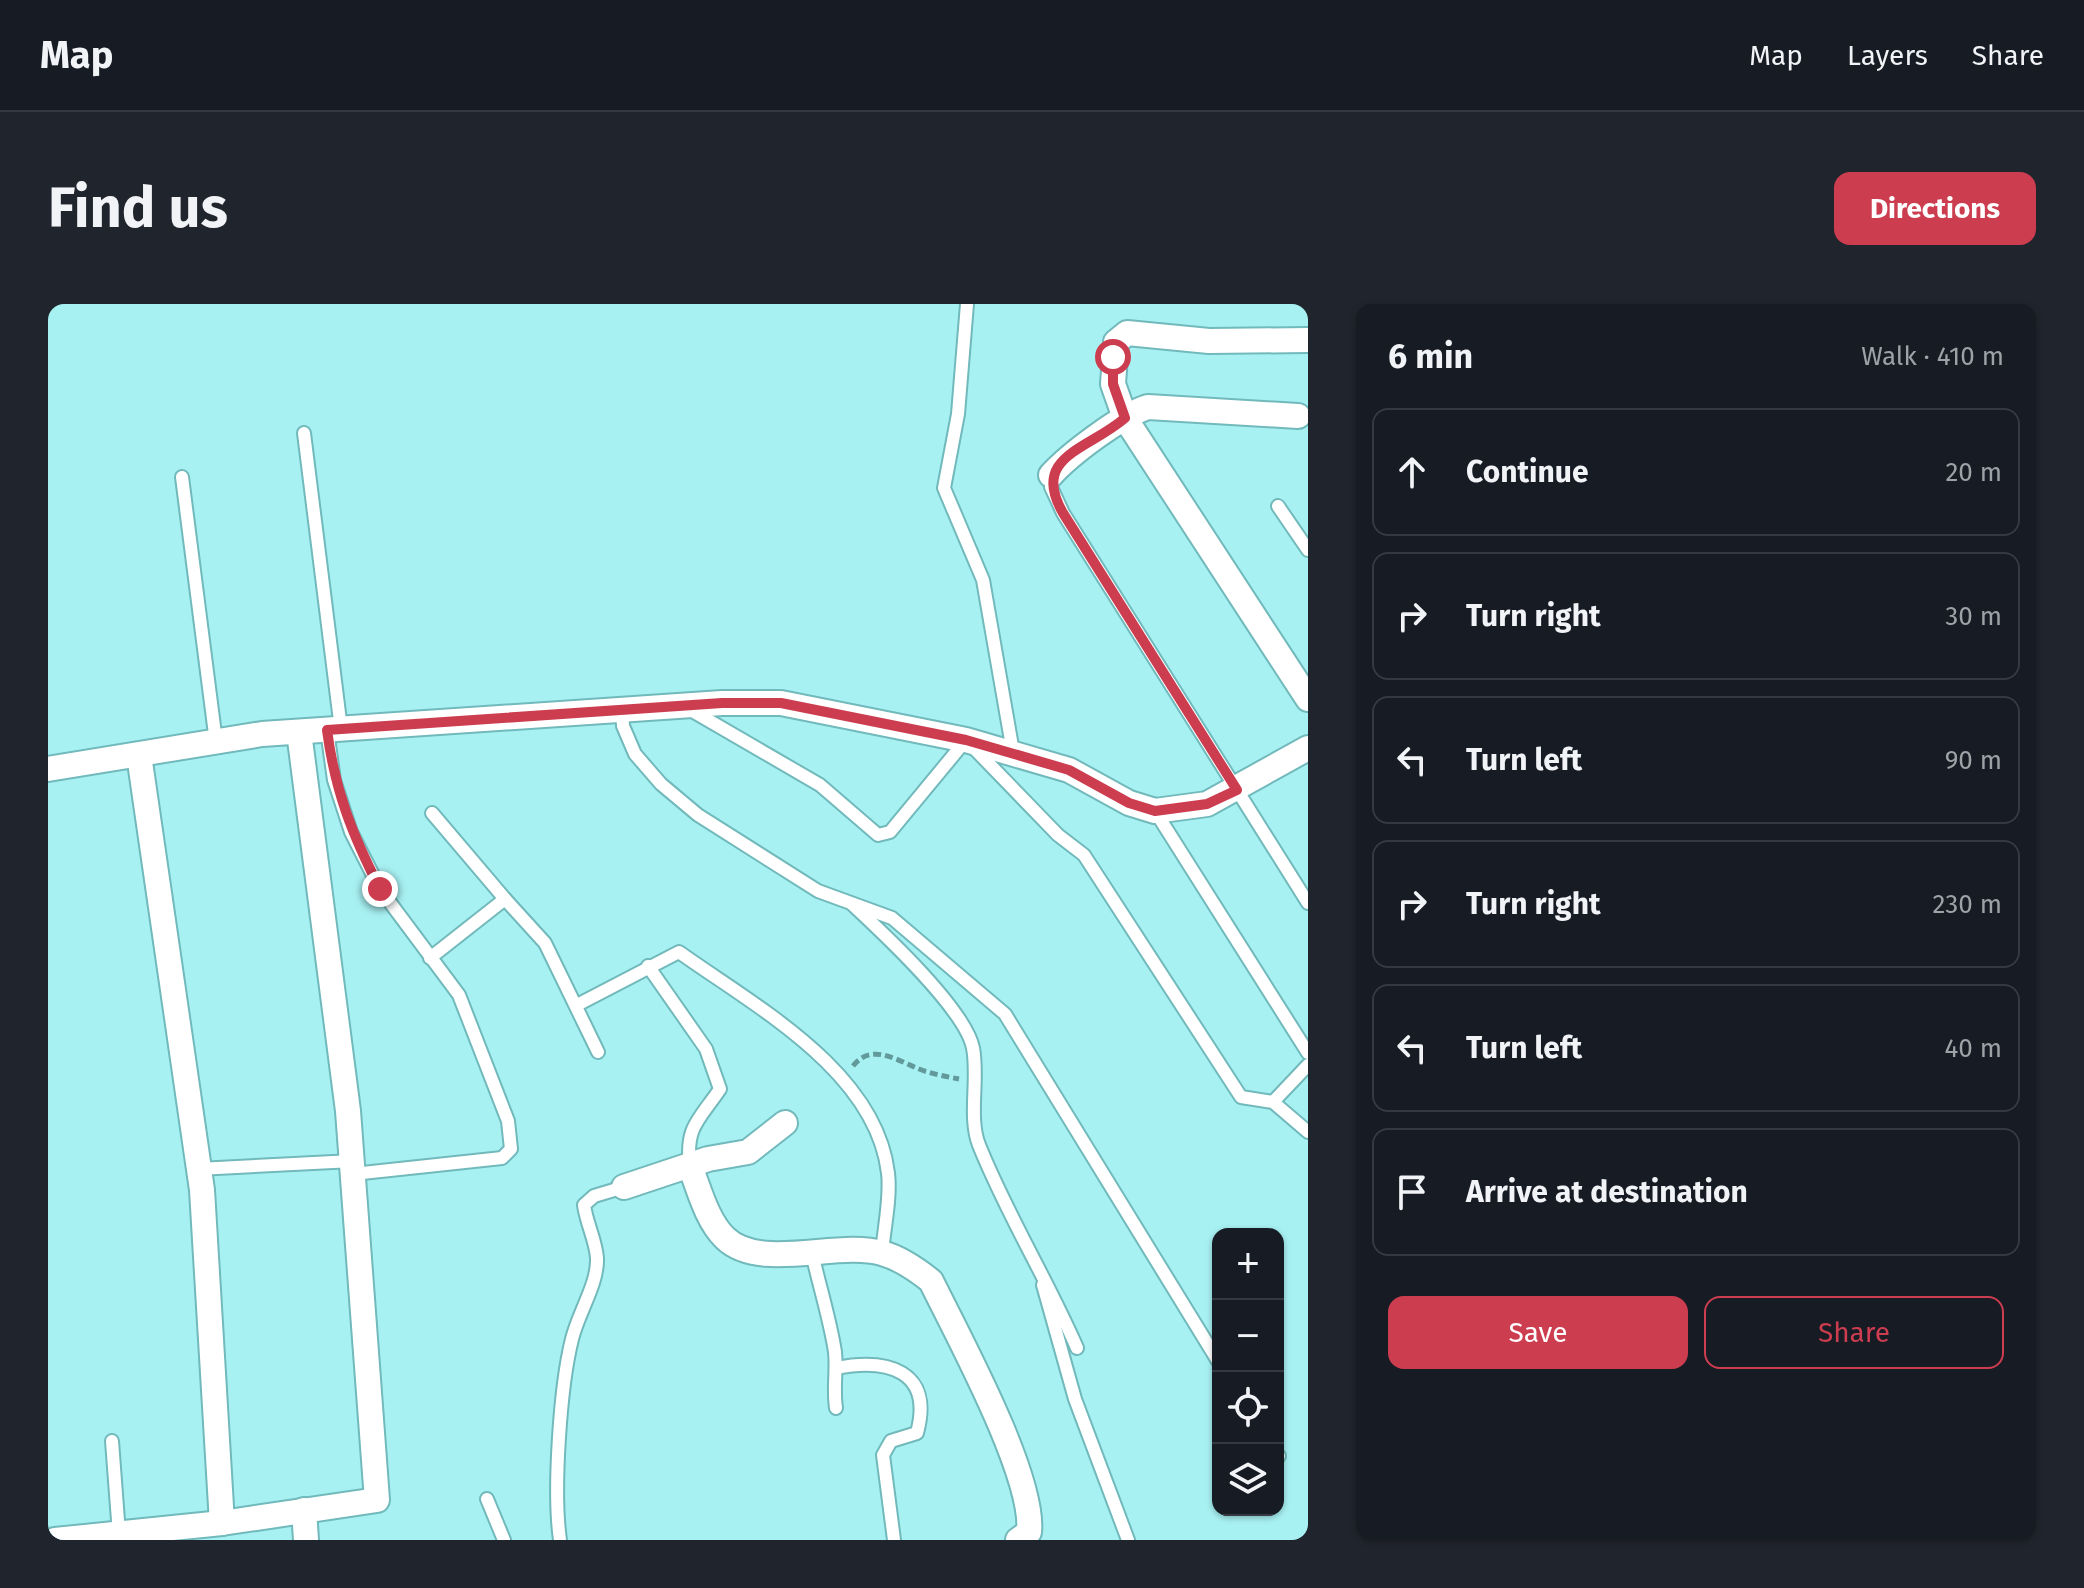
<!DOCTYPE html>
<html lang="en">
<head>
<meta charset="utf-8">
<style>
	:root { --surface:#171b24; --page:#20242c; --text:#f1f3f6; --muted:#9ea1a6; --line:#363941; --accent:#cd3d50 }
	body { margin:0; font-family:"Fira Sans",sans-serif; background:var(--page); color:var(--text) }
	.controls { position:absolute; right:24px; bottom:24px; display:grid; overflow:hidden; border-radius:16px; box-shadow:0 2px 6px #0004 }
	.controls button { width:72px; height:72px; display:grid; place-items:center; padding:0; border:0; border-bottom:2px solid var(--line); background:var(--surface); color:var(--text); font:40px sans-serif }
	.stop { position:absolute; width:24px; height:24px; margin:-18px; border:6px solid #cd3d50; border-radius:50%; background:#fff }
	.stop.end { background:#cd3d50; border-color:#fff; box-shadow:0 2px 8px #0008 }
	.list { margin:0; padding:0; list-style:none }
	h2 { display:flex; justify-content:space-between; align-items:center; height:104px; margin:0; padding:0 32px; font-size:34px }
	h2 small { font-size:26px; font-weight:400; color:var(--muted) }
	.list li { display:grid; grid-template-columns:52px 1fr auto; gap:24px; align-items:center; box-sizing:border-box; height:128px; margin:0 16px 16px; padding:0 16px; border:2px solid var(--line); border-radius:16px }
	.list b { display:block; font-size:30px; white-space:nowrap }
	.list em { font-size:26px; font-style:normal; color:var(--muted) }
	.actions { display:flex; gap:16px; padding:24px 32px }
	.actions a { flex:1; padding:18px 0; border:2px solid var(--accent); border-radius:16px; text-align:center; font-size:28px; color:var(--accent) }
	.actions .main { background:var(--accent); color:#fff }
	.icon { flex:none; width:44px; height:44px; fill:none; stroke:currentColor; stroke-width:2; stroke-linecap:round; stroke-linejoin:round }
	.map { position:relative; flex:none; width:1260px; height:1236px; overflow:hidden; border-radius:16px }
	header { display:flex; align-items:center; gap:48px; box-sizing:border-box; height:112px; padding:0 40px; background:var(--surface); border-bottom:2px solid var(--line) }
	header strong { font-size:38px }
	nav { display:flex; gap:44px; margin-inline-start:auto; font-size:28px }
	.intro { display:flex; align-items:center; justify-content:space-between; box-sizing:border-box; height:192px; padding:0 48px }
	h1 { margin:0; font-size:56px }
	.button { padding:20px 36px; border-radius:16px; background:var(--accent); color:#fff; font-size:28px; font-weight:700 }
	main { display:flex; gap:48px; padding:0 48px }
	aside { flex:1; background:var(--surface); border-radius:16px; box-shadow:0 2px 6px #0004 }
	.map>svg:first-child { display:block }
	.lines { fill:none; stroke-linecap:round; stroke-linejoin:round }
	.lane-casing { stroke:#71b9bb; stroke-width:16 }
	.street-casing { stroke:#71b9bb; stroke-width:28 }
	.path { stroke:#629a9b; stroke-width:5; stroke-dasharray:8 4; stroke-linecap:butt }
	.lane { stroke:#fff; stroke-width:12 }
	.street { stroke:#fff; stroke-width:24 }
	.route { stroke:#cd3d50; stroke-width:10 }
</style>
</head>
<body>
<header>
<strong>Map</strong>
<nav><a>Map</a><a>Layers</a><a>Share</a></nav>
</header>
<div class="intro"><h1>Find us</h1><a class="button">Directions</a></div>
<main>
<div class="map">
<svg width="1260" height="1236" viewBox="0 0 1260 1236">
	<rect width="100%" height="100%" fill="#a8f1f3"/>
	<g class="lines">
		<defs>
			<g id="lane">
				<polyline points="919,0 910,110 896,184 935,276 965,448"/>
				<polyline points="256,129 293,425"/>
				<polyline points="1003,171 1003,183 1015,209 1260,599"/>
				<polyline points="134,173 168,438"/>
				<polyline points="1230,202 1260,246"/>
				<polyline points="641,405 772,481 830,531 842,528 918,436 1010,531 1036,551 1193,793 1225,798 1260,828"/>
				<polyline points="574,407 575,422 587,450 613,480 650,511 770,587 844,614 957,710 1170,1057"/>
				<polyline points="279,426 286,476 303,528 332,585 411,691 460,817 463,845 454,854 305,870"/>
				<polyline points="1107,507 1260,749"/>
				<polyline points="457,595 497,639 550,748"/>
				<path d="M805,601C835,629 917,705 925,744C931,775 920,813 931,841C959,911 999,975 1029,1044"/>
				<polyline points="382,654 457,595 384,509"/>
				<path d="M600,662L658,745L672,785C651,816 637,823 642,862"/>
				<path d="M529,701L631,648C708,703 828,767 840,869C843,894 836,924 834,949"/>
				<polyline points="1225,798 1260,761"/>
				<polyline points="150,865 305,857"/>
				<path d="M764,949C771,981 782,1015 787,1048C789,1067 785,1084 788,1104"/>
				<polyline points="995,981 1027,1095 1080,1236"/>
				<path d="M788,1064C839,1054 886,1066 869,1129L843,1137L835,1151L846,1236"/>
				<polyline points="64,1137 71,1230"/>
				<polyline points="1230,1152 1231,1152"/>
				<polyline points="439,1195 456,1236"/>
				<path d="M512,1236C505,1187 512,1083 524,1035C531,1007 550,980 549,954C548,937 538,918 536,901L546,892L576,883"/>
			</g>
			<g id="street">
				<polyline points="1260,36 1161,37 1079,29 1068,38 1065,80 1077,114 1260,395"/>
				<path d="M1003,171C1022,150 1074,111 1100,103L1250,112"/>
				<polyline points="91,451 154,886 174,1219"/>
				<polyline points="0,465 214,430 674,399 733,399 918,436 1021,466 1081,499 1107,507 1159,500 1260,444"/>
				<path d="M642,862C651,885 659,917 677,934C712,968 790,936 834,949C852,954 868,965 883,977C910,1032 987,1173 981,1228L970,1236"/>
				<polyline points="576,883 660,855 700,848 737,819"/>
				<polyline points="256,1206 258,1236"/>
				<polyline points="7,1236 174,1219 329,1196 300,807 251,428"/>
			</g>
		</defs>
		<!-- lane casing -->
		<use href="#lane" class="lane-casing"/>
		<!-- street casing -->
		<use href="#street" class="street-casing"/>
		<!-- path -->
		<path class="path" d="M805,762C826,735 856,762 880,768C890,771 900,773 911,775"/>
		<!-- lane -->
		<use href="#lane" class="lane"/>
		<!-- street -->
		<use href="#street" class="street"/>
	</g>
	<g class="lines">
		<!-- route -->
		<path class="route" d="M332,585C304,530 287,487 279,426L674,399H733L918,436L1021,466L1081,499L1107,507L1159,500L1189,486L1015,209C982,152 1040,146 1077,114L1065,80V53"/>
	</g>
</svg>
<div class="controls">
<button>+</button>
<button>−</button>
<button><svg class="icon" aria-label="locate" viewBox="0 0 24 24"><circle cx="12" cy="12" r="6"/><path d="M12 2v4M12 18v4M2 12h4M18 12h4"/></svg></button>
<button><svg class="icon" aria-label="layers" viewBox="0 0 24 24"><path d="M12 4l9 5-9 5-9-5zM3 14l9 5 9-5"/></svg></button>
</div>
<div class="stop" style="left:1065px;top:53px"></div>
<div class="stop end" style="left:332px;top:585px"></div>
</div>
<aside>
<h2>6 min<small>Walk · 410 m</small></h2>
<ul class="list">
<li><svg class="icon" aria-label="ahead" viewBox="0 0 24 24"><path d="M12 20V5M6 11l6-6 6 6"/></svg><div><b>Continue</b></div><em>20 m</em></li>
<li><svg class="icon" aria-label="right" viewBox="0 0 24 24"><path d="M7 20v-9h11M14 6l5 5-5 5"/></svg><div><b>Turn right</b></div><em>30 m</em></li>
<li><svg class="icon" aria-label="left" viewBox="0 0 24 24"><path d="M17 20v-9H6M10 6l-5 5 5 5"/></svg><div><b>Turn left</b></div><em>90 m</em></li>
<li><svg class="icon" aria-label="right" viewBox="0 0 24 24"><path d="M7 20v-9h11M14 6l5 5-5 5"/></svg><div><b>Turn right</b></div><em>230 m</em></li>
<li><svg class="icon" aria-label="left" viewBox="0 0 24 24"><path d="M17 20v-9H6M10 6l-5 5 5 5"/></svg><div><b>Turn left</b></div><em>40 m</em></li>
<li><svg class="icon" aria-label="arrive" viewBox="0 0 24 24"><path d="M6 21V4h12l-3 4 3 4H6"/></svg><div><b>Arrive at destination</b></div></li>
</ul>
<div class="actions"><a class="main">Save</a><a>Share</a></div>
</aside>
</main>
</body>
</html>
